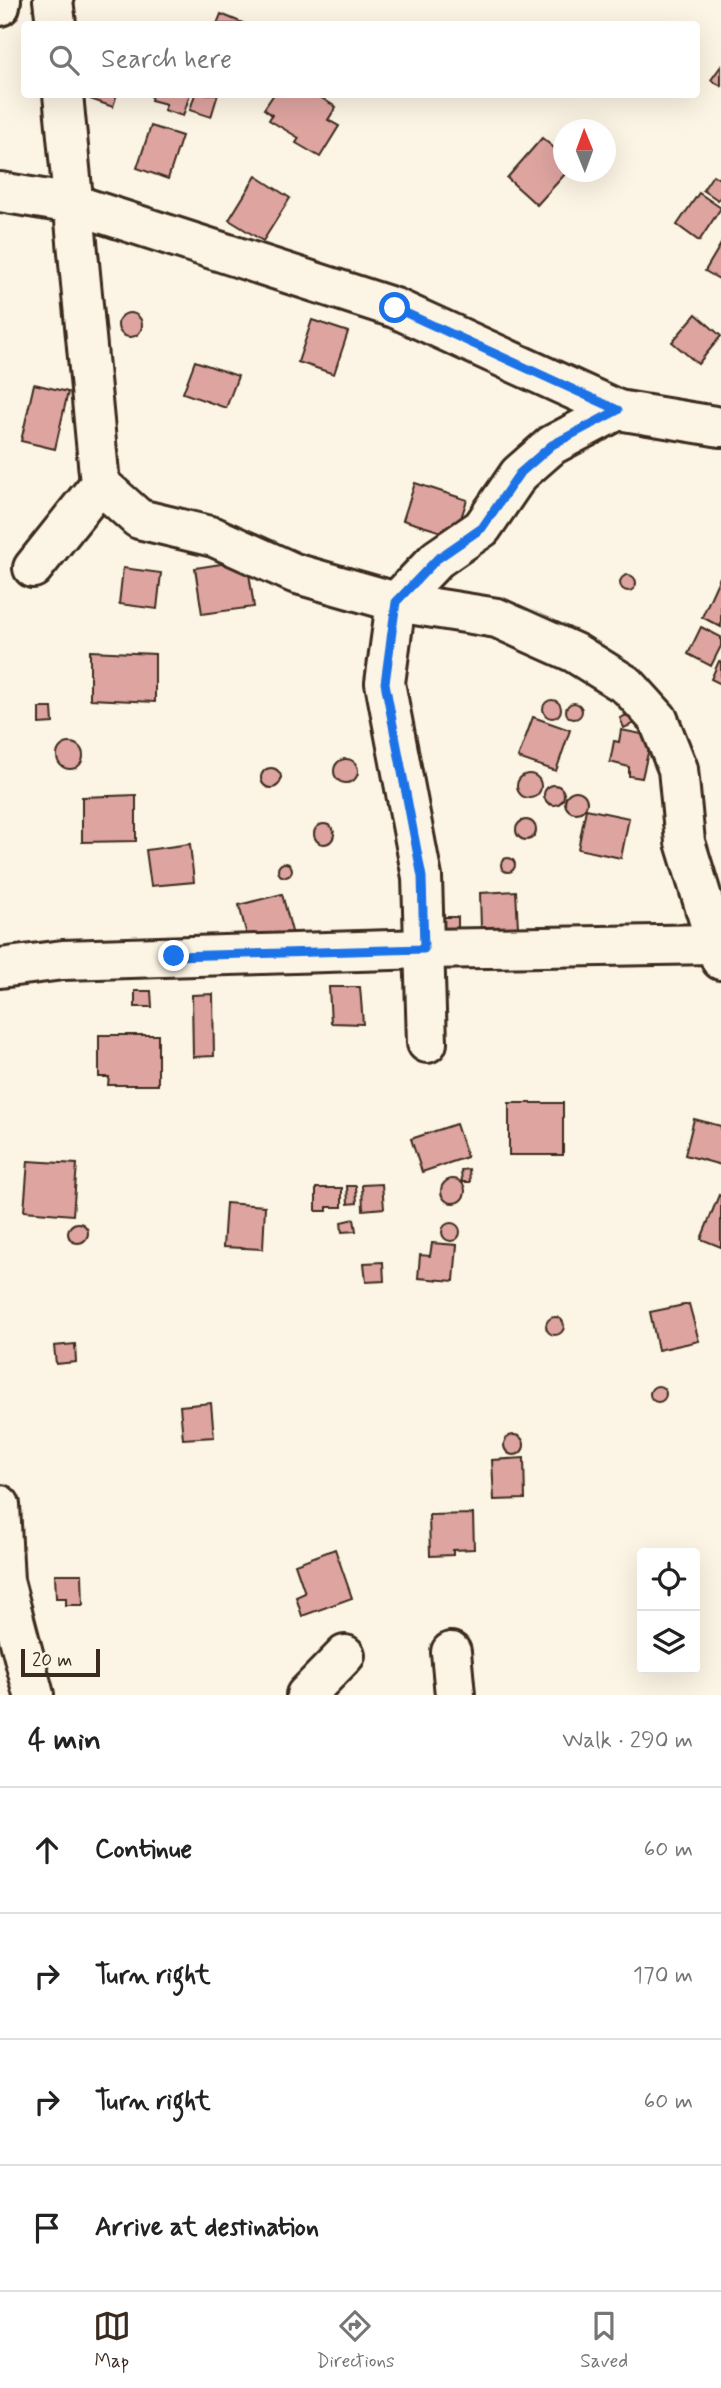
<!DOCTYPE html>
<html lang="en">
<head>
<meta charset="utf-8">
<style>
	:root { --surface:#fff; --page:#f6f6f6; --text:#222; --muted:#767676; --line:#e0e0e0; --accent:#3b2a1e }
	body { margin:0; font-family:Mynerve,sans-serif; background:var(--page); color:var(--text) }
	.controls { position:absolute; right:21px; bottom:21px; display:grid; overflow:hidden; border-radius:7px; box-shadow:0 7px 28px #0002 }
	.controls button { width:63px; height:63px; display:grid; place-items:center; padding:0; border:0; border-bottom:2px solid var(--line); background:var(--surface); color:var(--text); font:35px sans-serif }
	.compass { position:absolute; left:553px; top:119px; width:63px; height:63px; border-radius:50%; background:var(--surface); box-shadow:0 7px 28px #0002; rotate:359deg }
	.scale { position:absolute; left:21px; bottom:18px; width:79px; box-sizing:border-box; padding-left:7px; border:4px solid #3b2a1e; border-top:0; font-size:19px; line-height:24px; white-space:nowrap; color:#3b2a1e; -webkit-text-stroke:5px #fcf5e5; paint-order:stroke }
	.stop { position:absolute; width:21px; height:21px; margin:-16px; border:5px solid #1a73e8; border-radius:50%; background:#fff }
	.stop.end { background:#1a73e8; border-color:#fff; box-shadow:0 2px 7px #0008 }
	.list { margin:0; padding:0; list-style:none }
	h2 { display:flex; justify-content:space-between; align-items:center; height:91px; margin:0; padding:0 28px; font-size:30px }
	h2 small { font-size:23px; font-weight:400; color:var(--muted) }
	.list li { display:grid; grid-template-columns:46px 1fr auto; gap:21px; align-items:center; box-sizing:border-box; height:126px; padding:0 28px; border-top:2px solid var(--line) }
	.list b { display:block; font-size:26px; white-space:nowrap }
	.list em { font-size:23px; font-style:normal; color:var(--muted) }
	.icon { flex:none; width:38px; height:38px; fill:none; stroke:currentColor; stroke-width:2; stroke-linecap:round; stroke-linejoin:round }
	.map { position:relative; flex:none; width:721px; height:1695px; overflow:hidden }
	.search { position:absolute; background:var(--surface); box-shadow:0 7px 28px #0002; left:21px; right:21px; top:21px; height:77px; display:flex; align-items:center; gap:18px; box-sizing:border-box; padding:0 24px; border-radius:7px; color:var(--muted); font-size:26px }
	.sheet { height:595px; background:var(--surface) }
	nav { display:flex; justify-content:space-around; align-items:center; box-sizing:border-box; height:98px; border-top:2px solid var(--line); background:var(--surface); font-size:19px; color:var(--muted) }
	nav a { display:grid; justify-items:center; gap:4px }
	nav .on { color:var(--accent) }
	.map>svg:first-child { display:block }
	.building { fill:#dea4a0; stroke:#3b2a1e; stroke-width:2 }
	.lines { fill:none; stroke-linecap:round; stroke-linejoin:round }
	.minor-casing { stroke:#3b2a1e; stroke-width:44 }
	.minor { stroke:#fcf5e5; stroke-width:38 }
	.route { stroke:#1a73e8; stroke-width:9 }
</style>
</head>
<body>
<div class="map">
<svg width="721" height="1695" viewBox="0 0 721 1695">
	<rect width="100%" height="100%" fill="#fcf5e5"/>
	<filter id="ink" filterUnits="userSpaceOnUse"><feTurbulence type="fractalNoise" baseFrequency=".0143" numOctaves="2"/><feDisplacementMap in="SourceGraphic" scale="14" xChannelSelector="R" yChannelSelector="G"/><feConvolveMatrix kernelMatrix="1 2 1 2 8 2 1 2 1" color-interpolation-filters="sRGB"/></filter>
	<g filter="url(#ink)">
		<!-- building -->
		<g class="building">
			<polygon points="221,14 245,24 217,24"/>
			<polygon points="721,66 721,86 711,80"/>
			<polygon points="76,94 117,94 113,107"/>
			<polygon points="152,94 190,94 183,116 164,110 166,104 151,100"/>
			<polygon points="195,94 218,94 211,117 190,110"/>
			<polygon points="274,94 315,94 336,107 328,120 339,126 320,157 296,143 299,138 269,120 272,115 264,109"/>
			<polygon points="151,126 182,136 168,179 137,168"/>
			<polygon points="542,138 564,156 564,172 567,172 537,205 507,178"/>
			<polygon points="713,175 721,180 721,196 718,200 703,190"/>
			<polygon points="256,176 290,198 263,241 229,220"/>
			<polygon points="699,193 721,208 699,241 677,225"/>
			<polygon points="721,244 721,280 705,271"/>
			<circle cx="130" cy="325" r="12"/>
			<polygon points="696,314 721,336 698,364 672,342"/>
			<polygon points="312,320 348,332 334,374 298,362"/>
			<polygon points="195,361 238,376 226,408 183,393"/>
			<polygon points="34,384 68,392 55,449 21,441"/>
			<polygon points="415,483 467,500 455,536 403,520"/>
			<polygon points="247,560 254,607 202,614 195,568"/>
			<polygon points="123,568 161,573 157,609 119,604"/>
			<circle cx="628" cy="583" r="8"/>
			<polygon points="720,577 721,577 721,627 702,617"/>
			<polygon points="701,627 721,637 721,646 711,666 688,654"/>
			<polygon points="90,651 155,654 155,702 90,699"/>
			<polygon points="719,661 721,662 721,684 711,679"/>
			<circle cx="552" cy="709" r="9"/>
			<circle cx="574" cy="711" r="8"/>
			<polygon points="39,708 52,708 53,723 39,724"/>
			<polygon points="631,713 635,723 624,728 620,718"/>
			<polygon points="533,717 570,730 556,771 518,758"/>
			<polygon points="621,730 652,736 642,778 629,776 629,767 610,762 614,741 619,742"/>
			<circle cx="70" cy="756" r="13"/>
			<circle cx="346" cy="771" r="12"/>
			<circle cx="271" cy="778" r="10"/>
			<circle cx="529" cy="786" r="12"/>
			<circle cx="554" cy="795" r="10"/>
			<circle cx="576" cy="802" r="11"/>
			<polygon points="136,795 136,841 82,842 82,797"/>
			<polygon points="586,809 629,818 621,858 578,849"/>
			<circle cx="526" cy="830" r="10"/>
			<circle cx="324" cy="834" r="10"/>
			<polygon points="190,844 194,882 151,886 146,850"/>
			<circle cx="508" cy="865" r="7"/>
			<circle cx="285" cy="870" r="7"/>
			<polygon points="516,891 518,927 481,929 480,893"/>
			<polygon points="282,894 294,939 251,951 239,905"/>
			<rect x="437" y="917" width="21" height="13"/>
			<polygon points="329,987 360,987 363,1024 331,1023"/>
			<polygon points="135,991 151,991 152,1007 135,1007"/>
			<polygon points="213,994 214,1056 193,1057 192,995"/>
			<polygon points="99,1035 158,1035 158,1085 108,1085 109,1077 99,1077"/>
			<rect x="509" y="1103" width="54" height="52"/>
			<polygon points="694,1119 721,1126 721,1165 685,1155"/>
			<polygon points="456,1124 467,1157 422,1172 411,1139"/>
			<polygon points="28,1161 77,1164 73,1215 24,1211"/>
			<polygon points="469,1169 470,1182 462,1182 461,1170"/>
			<circle cx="453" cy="1191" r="12"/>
			<polygon points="382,1184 384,1208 363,1210 362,1185"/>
			<polygon points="347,1186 356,1186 357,1203 348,1204"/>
			<polygon points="316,1188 342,1188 342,1207 327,1207 327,1211 316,1211"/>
			<polygon points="719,1195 721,1196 721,1247 701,1239"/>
			<polygon points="226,1203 265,1206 263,1249 223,1247"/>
			<polygon points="354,1219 356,1231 342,1232 341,1222"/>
			<circle cx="451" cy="1232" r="9"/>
			<circle cx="78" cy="1233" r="10"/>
			<polygon points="432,1243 457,1245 454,1281 418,1278 420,1255 430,1256"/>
			<polygon points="383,1262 384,1281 366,1282 364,1263"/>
			<polygon points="689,1304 699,1341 658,1350 650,1312"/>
			<circle cx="555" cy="1326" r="9"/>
			<polygon points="75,1344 76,1362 56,1364 54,1346"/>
			<circle cx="658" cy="1394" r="8"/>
			<polygon points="211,1403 214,1437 183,1439 180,1406"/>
			<circle cx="514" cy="1445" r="10"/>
			<polygon points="524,1458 525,1499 494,1500 492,1460"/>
			<polygon points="473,1514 474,1549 453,1550 453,1555 430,1556 429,1515"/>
			<polygon points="335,1549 352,1598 302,1616 296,1597 305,1593 295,1564"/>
			<polygon points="55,1574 82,1574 83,1605 66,1605 66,1598 56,1598"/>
		</g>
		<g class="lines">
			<defs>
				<g id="minor">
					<polyline points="53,0 56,24"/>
					<polyline points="0,6 1,0"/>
					<polyline points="0,192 73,204 395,308 618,410"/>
					<polyline points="100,484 139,519 214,537 294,573 396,602 497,618 575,653 628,686 658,719 678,769 685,842 721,960"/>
					<polyline points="33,568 100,484 63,94"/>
					<polyline points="0,968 63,960 424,949 715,944"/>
					<polyline points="427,1043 422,877 385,683 396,602 437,559 482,528 519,474 552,445 618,410 721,427"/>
					<polyline points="0,1505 4,1581 34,1695"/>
					<polyline points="451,1652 455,1695"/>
					<polyline points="306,1695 345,1655"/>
				</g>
			</defs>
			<!-- minor casing -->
			<use href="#minor" class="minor-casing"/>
			<!-- minor -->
			<use href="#minor" class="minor"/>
		</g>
	</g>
	<g class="lines" filter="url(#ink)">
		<!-- route -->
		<polyline class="route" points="174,956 424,949 422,877 385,683 396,602 437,559 482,528 519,474 552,445 618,410 395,308"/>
	</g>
</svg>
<div class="controls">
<button><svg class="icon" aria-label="locate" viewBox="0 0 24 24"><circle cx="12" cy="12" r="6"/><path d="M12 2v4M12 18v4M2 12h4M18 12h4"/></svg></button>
<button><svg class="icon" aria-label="layers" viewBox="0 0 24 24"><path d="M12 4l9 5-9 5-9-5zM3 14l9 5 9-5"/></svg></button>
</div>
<svg class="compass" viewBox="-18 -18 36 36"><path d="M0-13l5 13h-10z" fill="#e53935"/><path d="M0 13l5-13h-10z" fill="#767676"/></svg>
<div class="scale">20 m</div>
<div class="stop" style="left:395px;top:308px"></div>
<div class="stop end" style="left:174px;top:956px"></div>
<div class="search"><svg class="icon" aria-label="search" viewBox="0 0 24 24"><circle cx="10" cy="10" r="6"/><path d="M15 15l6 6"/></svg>Search here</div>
</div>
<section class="sheet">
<h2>4 min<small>Walk · 290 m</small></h2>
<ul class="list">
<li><svg class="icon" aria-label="ahead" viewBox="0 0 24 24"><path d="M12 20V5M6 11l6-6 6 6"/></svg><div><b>Continue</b></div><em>60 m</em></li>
<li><svg class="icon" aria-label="right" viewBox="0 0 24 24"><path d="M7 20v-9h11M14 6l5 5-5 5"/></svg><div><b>Turn right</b></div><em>170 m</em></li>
<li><svg class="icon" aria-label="right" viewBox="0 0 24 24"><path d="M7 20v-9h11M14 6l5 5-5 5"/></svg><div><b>Turn right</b></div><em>60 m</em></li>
<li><svg class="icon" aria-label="arrive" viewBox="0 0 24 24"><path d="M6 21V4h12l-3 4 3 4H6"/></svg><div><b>Arrive at destination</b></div></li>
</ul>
</section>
<nav>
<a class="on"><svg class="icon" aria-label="map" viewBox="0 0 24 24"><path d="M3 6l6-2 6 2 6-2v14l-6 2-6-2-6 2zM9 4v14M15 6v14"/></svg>Map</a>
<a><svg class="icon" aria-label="directions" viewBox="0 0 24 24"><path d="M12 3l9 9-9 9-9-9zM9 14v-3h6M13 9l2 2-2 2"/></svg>Directions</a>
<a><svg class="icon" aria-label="saved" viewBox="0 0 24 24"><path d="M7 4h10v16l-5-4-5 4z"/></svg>Saved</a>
</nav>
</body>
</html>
